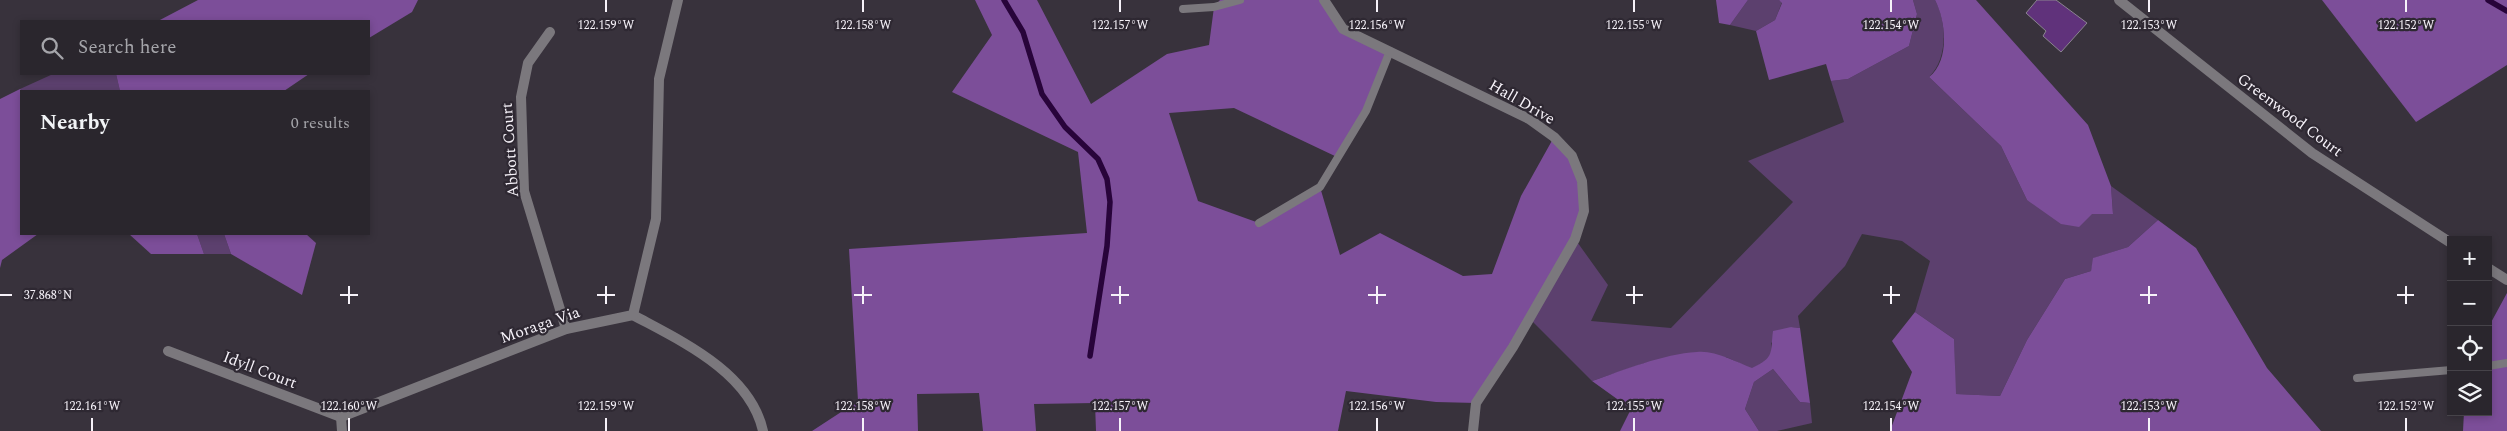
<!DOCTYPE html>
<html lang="en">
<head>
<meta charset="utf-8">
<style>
	:root { --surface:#2a262d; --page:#363239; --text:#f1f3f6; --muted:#a5a5aa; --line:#464349 }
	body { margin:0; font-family:Spectral,serif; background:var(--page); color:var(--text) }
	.controls { position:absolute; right:15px; bottom:15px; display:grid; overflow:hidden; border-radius:0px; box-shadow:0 2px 8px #0003 }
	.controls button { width:45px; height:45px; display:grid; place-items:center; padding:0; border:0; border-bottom:1px solid var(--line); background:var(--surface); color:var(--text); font:25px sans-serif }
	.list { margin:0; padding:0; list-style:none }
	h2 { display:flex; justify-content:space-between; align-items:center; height:65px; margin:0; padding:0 20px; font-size:21px }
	h2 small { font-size:16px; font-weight:400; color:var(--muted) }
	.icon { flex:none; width:28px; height:28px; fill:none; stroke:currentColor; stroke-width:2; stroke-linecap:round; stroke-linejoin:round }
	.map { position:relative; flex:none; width:2507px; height:431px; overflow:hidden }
	.search { position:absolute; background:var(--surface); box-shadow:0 2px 8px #0003; left:20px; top:20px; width:350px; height:55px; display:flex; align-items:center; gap:12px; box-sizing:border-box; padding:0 18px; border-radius:0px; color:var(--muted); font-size:19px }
	.panel { position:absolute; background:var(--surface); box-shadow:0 2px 8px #0003; left:20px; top:90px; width:350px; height:145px; border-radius:0px }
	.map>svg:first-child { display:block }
	.green { fill:#5c406e }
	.forest { fill:#7c4e99 }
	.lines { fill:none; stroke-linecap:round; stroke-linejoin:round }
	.stream { stroke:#28043a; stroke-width:5.5 }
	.building { fill:#60327b; stroke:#8b8490 }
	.service { stroke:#7b787d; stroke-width:8 }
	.minor { stroke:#7b787d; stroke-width:10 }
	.ticks { fill:none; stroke:#f6f2f9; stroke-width:2 }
	.labels { text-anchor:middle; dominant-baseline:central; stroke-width:4.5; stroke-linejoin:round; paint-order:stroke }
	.street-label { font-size:16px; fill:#f6f2f9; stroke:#2e2832 }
	.ticks-label { font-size:12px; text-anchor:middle; fill:#f6f2f9; stroke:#2e2832; stroke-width:4.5; stroke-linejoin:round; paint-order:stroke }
</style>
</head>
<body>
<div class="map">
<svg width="2507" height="431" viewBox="0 0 2507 431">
	<rect width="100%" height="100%" fill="#38323c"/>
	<!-- green -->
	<g class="green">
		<polygon points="1748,0 1779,0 1782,2 1775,20 1756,31 1730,25"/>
		<path d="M1913,0H1935C1947,22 1948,59 1929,77L2001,146L2027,200L2092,214L2113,213L2111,186L2158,220L2128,247L2094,258L2091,271L2065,279L2027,340L2000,396L1955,394L1954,339L1915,312L1930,261L1902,241L1862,234L1845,266L1798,316L1800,328L1791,327L1771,343L1772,355L1766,361L1752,369L1726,357L1645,363L1592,381L1529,318L1575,239L1608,285L1591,321L1671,328L1793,202L1748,161L1844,122L1831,81L1848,79L1909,46L1917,14Z"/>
		<polygon points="53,74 116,74 120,91 23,91 20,89"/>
		<polygon points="197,234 224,234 231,254 204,254"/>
		<polygon points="1773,369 1800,402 1810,403 1812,423 1777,431 1759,431 1745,409 1754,382"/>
	</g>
	<!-- forest -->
	<g class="forest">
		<polygon points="198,0 418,0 412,12 369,38 369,21 158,21"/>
		<polygon points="975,0 1037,0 1091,104 1167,54 1209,45 1214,7 1220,0 1324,0 1343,29 1390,51 1366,111 1337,157 1234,108 1169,113 1198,201 1259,223 1320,187 1340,255 1380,233 1463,276 1492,274 1521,196 1554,137 1572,156 1584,211 1575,239 1476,403 1436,402 1346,391 1338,431 1096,431 1095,403 1034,404 1036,431 983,431 979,393 917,394 918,431 812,431 858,401 849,249 1087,233 1078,152 952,92 992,35"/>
		<polygon points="1716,0 1748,0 1730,25 1719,23"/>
		<polygon points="1779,0 1913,0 1917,14 1909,46 1848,79 1831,81 1826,64 1769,80 1756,31 1775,20 1782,3"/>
		<path d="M1935,0H1976L2088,125L2111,186L2113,214H2092L2079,227L2061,224L2027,200L2001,146L1929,77C1950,61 1946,21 1935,0Z"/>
		<polygon points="2322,0 2507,0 2507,65 2416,122"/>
		<polygon points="116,74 309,74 284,91 120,91"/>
		<polygon points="20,89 23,91 21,234 38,234 2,260 0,268 0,99"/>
		<polygon points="2158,220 2196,248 2267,368 2321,431 1890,431 1912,372 1892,341 1915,312 1954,339 1956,394 2000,396 2027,340 2065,279 2091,271 2093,258 2128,247"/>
		<polygon points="129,234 197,234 204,254 151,254"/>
		<polygon points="224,234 306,234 316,243 302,295 231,254"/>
		<polygon points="2507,293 2507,431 2463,431 2464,412 2488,412 2488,328"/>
		<path d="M1791,327L1800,328L1810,403L1800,402L1773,369L1754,382L1745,409L1759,431H1620L1631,409L1592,381C1624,370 1663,354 1697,352C1715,350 1736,362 1752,368C1775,357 1770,354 1773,331Z"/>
	</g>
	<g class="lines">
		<!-- stream -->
		<g class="stream">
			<polyline points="1004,0 1023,32 1042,94 1065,127 1098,159 1107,179 1110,202 1107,246 1090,356"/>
			<polyline points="2488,0 2507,11"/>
		</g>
	</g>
	<!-- building -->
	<polygon class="building" points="2037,0 2056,0 2087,23 2061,52 2043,36 2046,31 2026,13"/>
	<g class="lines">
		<!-- service -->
		<g class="service">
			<polyline points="1183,9 1214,7 1240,0"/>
			<polyline points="1259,223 1320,187 1366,111 1390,51"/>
			<polyline points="2488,366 2507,363"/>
			<polyline points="2357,378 2451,370"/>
		</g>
		<!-- minor -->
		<g class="minor">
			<polyline points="1324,0 1343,29 1529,119 1554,137 1572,156 1582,181 1584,211 1575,239 1513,347 1476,403 1473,431"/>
			<polyline points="2119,0 2312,153 2451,243"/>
			<polyline points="550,32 528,63 521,97 524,191 566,329"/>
			<polyline points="2488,268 2507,280"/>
			<path d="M633,315C681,341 750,372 763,431"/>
			<polyline points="168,351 341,417"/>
			<polyline points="341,417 566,329 633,315 656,219 659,79 678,0"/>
			<polyline points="341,417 342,431"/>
		</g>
	</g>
	<!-- ticks -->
	<path class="ticks" d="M606,0V12M863,0V12M1120,0V12M1377,0V12M1634,0V12M1891,0V12M2149,0V12M2406,0V12M349,286V304M606,286V304M863,286V304M1120,286V304M1377,286V304M1634,286V304M1891,286V304M2149,286V304M2406,286V304M0,295H12M340,295H358M597,295H615M854,295H872M1111,295H1129M1368,295H1386M1626,295H1643M1883,295H1900M2140,295H2157M2397,295H2414M92,418V431M349,418V431M606,418V431M863,418V431M1120,418V431M1377,418V431M1634,418V431M1891,418V431M2149,418V431M2406,418V431"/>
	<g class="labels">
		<!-- street labels -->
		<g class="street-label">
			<text transform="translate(1522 102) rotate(30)">Hall Drive</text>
			<text transform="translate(2290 115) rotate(37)">Greenwood Court</text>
			<text transform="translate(510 150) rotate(-94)">Abbott Court</text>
			<text transform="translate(540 325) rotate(-19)">Moraga Via</text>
			<text transform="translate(260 370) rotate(21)">Idyll Court</text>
		</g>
	</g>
	<g class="ticks-label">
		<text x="606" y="29">122.159°W</text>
		<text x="863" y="29">122.158°W</text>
		<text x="1120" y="29">122.157°W</text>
		<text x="1377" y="29">122.156°W</text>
		<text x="1634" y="29">122.155°W</text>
		<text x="1891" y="29">122.154°W</text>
		<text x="2149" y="29">122.153°W</text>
		<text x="2406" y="29">122.152°W</text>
		<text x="48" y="299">37.868°N</text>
		<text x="92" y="410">122.161°W</text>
		<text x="349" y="410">122.160°W</text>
		<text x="606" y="410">122.159°W</text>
		<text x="863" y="410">122.158°W</text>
		<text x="1120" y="410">122.157°W</text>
		<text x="1377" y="410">122.156°W</text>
		<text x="1634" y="410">122.155°W</text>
		<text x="1891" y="410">122.154°W</text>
		<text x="2149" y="410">122.153°W</text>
		<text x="2406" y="410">122.152°W</text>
	</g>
</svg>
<div class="controls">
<button>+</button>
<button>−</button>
<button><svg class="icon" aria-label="locate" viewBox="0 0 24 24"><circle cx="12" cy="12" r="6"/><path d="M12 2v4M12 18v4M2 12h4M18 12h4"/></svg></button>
<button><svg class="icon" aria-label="layers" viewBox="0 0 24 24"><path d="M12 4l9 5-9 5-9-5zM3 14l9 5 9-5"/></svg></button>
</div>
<div class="search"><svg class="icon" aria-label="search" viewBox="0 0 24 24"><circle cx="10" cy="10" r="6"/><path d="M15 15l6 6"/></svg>Search here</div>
<section class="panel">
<h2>Nearby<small>0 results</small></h2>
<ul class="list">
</ul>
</section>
</div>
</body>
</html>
